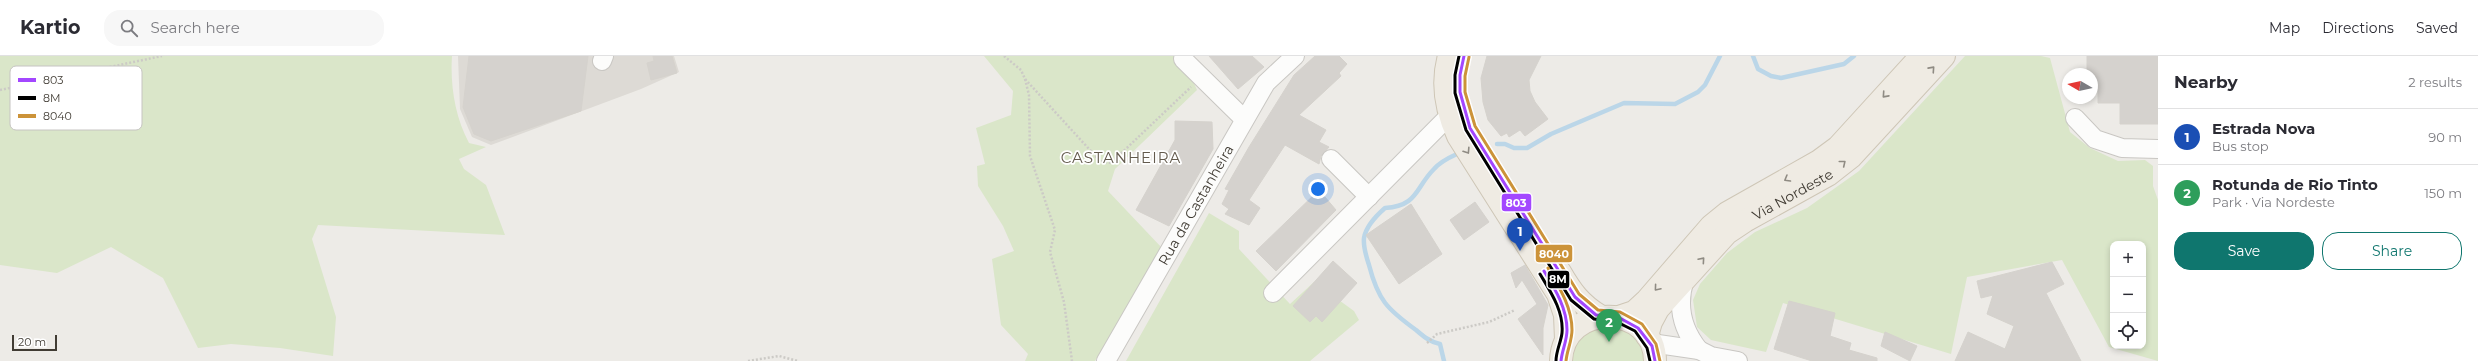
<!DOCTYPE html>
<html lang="en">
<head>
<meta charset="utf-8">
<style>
	:root { --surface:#fff; --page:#f7f7f7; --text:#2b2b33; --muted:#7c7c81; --line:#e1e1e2; --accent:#0f766e }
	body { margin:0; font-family:Montserrat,sans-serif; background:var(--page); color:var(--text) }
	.controls { position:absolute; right:12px; bottom:12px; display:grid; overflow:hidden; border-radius:8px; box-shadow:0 2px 6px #0003 }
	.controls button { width:36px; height:36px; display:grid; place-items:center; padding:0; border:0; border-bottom:1px solid var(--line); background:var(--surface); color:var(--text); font:20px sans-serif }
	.compass { position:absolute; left:2062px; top:12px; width:36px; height:36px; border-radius:50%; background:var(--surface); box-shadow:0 2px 6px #0003; rotate:279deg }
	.scale { position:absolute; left:12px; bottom:10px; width:45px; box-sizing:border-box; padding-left:4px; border:2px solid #413c34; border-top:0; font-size:11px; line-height:14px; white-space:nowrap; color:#413c34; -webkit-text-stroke:3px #fff; paint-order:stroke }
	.you { position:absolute; left:1318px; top:133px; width:14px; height:14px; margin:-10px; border:3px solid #fff; border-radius:50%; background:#1a73e8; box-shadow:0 0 0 6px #1a73e833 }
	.badge { display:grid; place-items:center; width:26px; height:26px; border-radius:50%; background:var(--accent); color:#fff; font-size:13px; font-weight:700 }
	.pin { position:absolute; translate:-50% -33px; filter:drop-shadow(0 1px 2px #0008) }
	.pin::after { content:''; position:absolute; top:21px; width:14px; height:12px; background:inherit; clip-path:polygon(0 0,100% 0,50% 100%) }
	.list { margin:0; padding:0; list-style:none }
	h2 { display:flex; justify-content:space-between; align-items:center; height:52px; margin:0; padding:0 16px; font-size:17px }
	h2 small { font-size:13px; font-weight:400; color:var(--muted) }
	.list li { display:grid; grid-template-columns:26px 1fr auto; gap:12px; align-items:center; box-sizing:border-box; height:56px; padding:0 16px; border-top:1px solid var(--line) }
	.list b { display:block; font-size:15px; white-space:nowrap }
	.list p { margin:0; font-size:13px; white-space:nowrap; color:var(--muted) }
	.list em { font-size:13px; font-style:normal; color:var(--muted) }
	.actions { display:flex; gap:8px; padding:12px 16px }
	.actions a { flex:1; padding:9px 0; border:1px solid var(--accent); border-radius:16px; text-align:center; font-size:14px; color:var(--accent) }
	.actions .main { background:var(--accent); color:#fff }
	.icon { flex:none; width:22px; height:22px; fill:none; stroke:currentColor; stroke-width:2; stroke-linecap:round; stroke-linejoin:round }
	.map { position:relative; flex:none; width:2158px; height:305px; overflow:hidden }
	header { display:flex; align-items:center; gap:24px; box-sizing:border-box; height:56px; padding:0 20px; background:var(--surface); border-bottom:1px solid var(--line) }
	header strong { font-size:19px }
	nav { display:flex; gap:22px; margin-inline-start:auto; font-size:14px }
	.search { width:280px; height:36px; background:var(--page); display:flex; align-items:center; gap:10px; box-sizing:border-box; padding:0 14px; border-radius:16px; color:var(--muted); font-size:15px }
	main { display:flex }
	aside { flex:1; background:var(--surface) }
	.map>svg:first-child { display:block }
	.industrial { fill:#dddad5 }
	.green { fill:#dae6c9; fill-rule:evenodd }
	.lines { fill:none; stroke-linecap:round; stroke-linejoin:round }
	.stream { stroke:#bbd6e8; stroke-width:4.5 }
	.building { fill:#d5d2ce; stroke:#d5d2cd }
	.minor-casing { stroke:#c9c7c3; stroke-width:20 }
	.major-casing { stroke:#cec6b6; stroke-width:24 }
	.path { stroke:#cccac6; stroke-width:2.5; stroke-dasharray:2 2; stroke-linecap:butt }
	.minor { stroke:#fcfcfb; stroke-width:18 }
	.major { stroke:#efebe3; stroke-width:22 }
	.bus-1-casing { stroke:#fff; stroke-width:6 }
	.bus-2-casing { stroke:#fff; stroke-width:6 }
	.bus-3-casing { stroke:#fff; stroke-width:6 }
	.bus-1 { stroke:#a347ff; stroke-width:3 }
	.bus-2 { stroke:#000; stroke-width:3 }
	.bus-3 { stroke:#cc9339; stroke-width:3 }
	.oneway { stroke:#8f8b83 }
	.labels { text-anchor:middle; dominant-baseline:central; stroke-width:3.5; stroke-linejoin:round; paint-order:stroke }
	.street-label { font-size:14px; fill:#413c34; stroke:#fff }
	.neighbourhood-label { font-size:15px; letter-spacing:1px; fill:#635a4d; stroke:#fff }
	.key { fill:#fff; stroke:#c6c4c2; stroke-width:1 }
	.key-label { font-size:11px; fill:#413c34 }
	.line-badge { stroke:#fff; stroke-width:1.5 }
	.badge-label { font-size:11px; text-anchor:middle; font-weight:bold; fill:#fff }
</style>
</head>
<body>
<header>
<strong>Kartio</strong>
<div class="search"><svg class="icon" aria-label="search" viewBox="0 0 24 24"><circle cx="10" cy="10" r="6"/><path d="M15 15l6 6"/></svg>Search here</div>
<nav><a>Map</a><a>Directions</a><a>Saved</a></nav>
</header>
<main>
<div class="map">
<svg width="2158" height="305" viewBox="0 0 2158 305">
	<rect width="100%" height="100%" fill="#edebe7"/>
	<!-- industrial -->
	<polygon class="industrial" points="458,0 674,0 679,16 641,33 491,89 472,81 460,53"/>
	<!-- green -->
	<g class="green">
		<path d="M0,0H452C450,29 455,61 469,87L486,91L459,103L464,113L486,129L505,179L318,169L312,183L336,261L333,300L280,292L231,288L198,292L163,222L111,191L57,217L0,209Z"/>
		<polygon points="984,0 1185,0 1183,3 1197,34 1115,113 1108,135 1162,192 1095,305 1025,305 1028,298 1001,269 992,203 1014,195 1003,170 978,130 977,110 985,108 976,72 1011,59 1013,35"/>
		<path d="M1965,0H2041L2050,2L2070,76L2090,92L2118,105L2145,104L2153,110V130L2158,144V305L2109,291L2062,204L1967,221L1951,298L1783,247L1766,296L1711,284L1697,271L1693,244L1700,228L1727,197L1755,176L1807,152L1859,115ZM2113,188H2143V290H2113Z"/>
		<polygon points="1209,157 1239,175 1239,193 1290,248 1314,226 1354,255 1359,264 1310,305 1126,305"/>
		<path d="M1601,269C1628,273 1640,277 1646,305H1570C1575,285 1584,279 1601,269Z"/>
	</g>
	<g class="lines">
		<!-- stream -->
		<g class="stream">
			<polyline points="1753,0 1758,13 1771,20 1781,22 1844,8 1854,0"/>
			<polyline points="1497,88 1505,88 1514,92 1527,92 1551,78 1624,47 1675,48 1698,36 1705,29 1720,0"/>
			<path d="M1444,305L1440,288C1430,286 1423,280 1416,274C1387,253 1378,244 1369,209C1366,200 1363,191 1364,182C1366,170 1377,159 1385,152C1418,150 1415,132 1434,113C1440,106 1448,102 1457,98"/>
		</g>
	</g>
	<!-- building -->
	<g class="building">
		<polygon points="469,0 588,0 581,55 491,85 474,78 463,51"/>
		<polygon points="653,0 672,0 677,17 651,24 647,7 654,5"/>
		<polygon points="1209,0 1252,0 1264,11 1238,33"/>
		<polygon points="1315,0 1339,0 1347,8 1339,17 1341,20 1299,59 1326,74 1319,86 1329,91 1321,100 1319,108 1285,89 1249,144 1260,152 1249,169 1225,158 1229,153 1222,148 1229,134 1225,133 1249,91 1294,19"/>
		<polygon points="1487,0 1541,0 1529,24 1530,35 1535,46 1548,63 1525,80 1520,74 1509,81 1507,77 1501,80 1488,64 1483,46 1481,22"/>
		<polygon points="2087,0 2158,0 2158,68 2120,68 2120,47 2098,47 2098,33 2092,33 2092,18 2087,18"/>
		<polygon points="1175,65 1212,66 1213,93 1169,170 1136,154 1175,84"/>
		<polygon points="1319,134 1336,154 1276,215 1256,195"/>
		<polygon points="1475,146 1489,166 1464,184 1450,164"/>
		<polygon points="1411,148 1442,198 1399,228 1366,179"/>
		<polygon points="1333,205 1357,227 1322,266 1316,260 1310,266 1293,250"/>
		<polygon points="2052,206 2064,228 2046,237 2081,305 1955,305 1968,276 2005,293 2014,270 1987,258 1993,239 1981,242 1977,225"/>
		<polygon points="1525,209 1548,249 1543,272 1543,299 1518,263 1537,248 1522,224 1516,232 1511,217"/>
		<polygon points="1789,245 1835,257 1830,280 1851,287 1849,294 1877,302 1877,305 1812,305 1774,293"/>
		<polygon points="1885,276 1917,290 1910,305 1881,290"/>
	</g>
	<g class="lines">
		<defs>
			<g id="minor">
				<polyline points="1183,3 1244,63"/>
				<polyline points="602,5 604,0"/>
				<polyline points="2075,62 2095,83 2122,92 2158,93"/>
				<polyline points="1331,103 1369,141"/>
				<path d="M1685,223C1676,250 1682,273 1699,294"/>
				<polyline points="1273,237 1449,60"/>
				<polyline points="1651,287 1699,294 1711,300 1738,305"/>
				<path id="s1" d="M1106,305L1266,27L1295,0"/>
			</g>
			<g id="major">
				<path d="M1449,0C1441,28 1446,54 1458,80L1558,238L1565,259L1566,283"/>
				<path d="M1560,216C1571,235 1580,248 1600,260"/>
				<polyline points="1619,261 1634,256 1647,244 1711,170 1727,157 1819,105 1838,91 1921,0"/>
				<path id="s2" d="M1647,280L1651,266L1658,253L1727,177L1745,165L1828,119L1851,101L1944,0"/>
				<path d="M1561,305C1563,245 1655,247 1655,305"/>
			</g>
		</defs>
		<!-- minor casing -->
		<use href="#minor" class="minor-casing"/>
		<!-- major casing -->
		<use href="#major" class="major-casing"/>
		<!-- path -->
		<g class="path">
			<polyline points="1004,0 1021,14 1025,23 1100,105 1111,107 1191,31"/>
			<polyline points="1025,23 1029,39 1030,100 1055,174 1050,196 1064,246 1072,305"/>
			<polyline points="0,34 162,0"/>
			<polyline points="1427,287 1437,278 1489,266 1515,254"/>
			<polyline points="748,305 779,300 798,305"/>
		</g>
		<!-- minor -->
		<use href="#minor" class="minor"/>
		<!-- major -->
		<use href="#major" class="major"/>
		<defs>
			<g id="bus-1">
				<polyline points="1464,0 1460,19 1460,36 1470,72 1575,241 1596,259 1618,261 1638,272 1652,290 1655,305"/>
				<path d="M1544,215C1555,233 1567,252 1567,274C1567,285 1562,294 1561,305"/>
			</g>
			<g id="bus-2">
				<polyline points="1459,0 1455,19 1455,37 1466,74 1571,244 1594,263 1617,266 1635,275 1647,292 1650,305"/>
				<path d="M1540,218C1550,235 1564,255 1562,277C1561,286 1556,295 1556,305"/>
			</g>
			<g id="bus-3">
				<polyline points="1469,1 1465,20 1465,36 1475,70 1579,238 1598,254 1620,256 1642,268 1656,288 1660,305"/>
				<path d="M1548,212C1559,231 1572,251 1572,274C1572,285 1567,294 1566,305"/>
			</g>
		</defs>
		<!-- bus-1 casing -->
		<use href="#bus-1" class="bus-1-casing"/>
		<!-- bus-2 casing -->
		<use href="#bus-2" class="bus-2-casing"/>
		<!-- bus-3 casing -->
		<use href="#bus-3" class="bus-3-casing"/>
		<!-- bus-1 -->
		<use href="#bus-1" class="bus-1"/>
		<!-- bus-2 -->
		<use href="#bus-2" class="bus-2"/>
		<!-- bus-3 -->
		<use href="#bus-3" class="bus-3"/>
	</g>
	<!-- one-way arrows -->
	<defs><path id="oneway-chevron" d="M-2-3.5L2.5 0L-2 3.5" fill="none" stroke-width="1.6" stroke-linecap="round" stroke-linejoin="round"/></defs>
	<g class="oneway">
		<use href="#oneway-chevron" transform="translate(1932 13) rotate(-48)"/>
		<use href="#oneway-chevron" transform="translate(1885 39) rotate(132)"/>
		<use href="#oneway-chevron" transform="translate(1467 95) rotate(57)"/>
		<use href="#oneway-chevron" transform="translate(1843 107) rotate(-39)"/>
		<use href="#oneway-chevron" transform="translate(1787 123) rotate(150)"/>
		<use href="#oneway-chevron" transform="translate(1702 204) rotate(-49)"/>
		<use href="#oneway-chevron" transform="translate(1657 232) rotate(130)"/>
	</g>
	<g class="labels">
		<!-- street labels -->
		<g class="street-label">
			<text stroke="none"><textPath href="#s2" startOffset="208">Via Nordeste</textPath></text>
			<text stroke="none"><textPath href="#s1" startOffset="180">Rua da Castanheira</textPath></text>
		</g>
		<!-- neighbourhood labels -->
		<g class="neighbourhood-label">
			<text x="1121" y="101">CASTANHEIRA</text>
		</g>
	</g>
	<!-- legend -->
	<rect x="10" y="10" width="132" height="64" rx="6" class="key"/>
	<rect x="18" y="22" width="18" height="4" fill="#a347ff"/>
	<rect x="18" y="40" width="18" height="4" fill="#000"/>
	<rect x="18" y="58" width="18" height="4" fill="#cc9339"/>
	<g class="key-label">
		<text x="43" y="28">803</text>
		<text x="43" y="46">8M</text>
		<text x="43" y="64">8040</text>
	</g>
	<g class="line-badge">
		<rect x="1501" y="137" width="31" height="19" rx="4" fill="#a347ff"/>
		<rect x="1535" y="188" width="38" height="19" rx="4" fill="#cc9339"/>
		<rect x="1547" y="214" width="23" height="19" rx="4" fill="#000"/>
	</g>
	<g class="badge-label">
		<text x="1516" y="151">803</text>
		<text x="1554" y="202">8040</text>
		<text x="1558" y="227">8M</text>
	</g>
</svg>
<div class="controls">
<button>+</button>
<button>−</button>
<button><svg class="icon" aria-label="locate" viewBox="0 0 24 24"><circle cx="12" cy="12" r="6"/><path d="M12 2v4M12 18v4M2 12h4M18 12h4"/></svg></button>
</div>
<svg class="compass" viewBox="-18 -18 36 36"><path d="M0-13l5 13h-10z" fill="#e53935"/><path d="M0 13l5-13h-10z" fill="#7c7c81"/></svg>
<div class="scale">20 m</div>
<div class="you"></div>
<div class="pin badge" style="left:1520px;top:195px;background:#1a4fb4">1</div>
<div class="pin badge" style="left:1609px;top:286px;background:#2e9e5b">2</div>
</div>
<aside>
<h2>Nearby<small>2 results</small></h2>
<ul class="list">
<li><span class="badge" style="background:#1a4fb4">1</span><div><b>Estrada Nova</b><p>Bus stop</p></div><em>90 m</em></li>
<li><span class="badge" style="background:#2e9e5b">2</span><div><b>Rotunda de Rio Tinto</b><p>Park · Via Nordeste</p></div><em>150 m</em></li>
</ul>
<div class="actions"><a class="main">Save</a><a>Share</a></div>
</aside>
</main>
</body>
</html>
